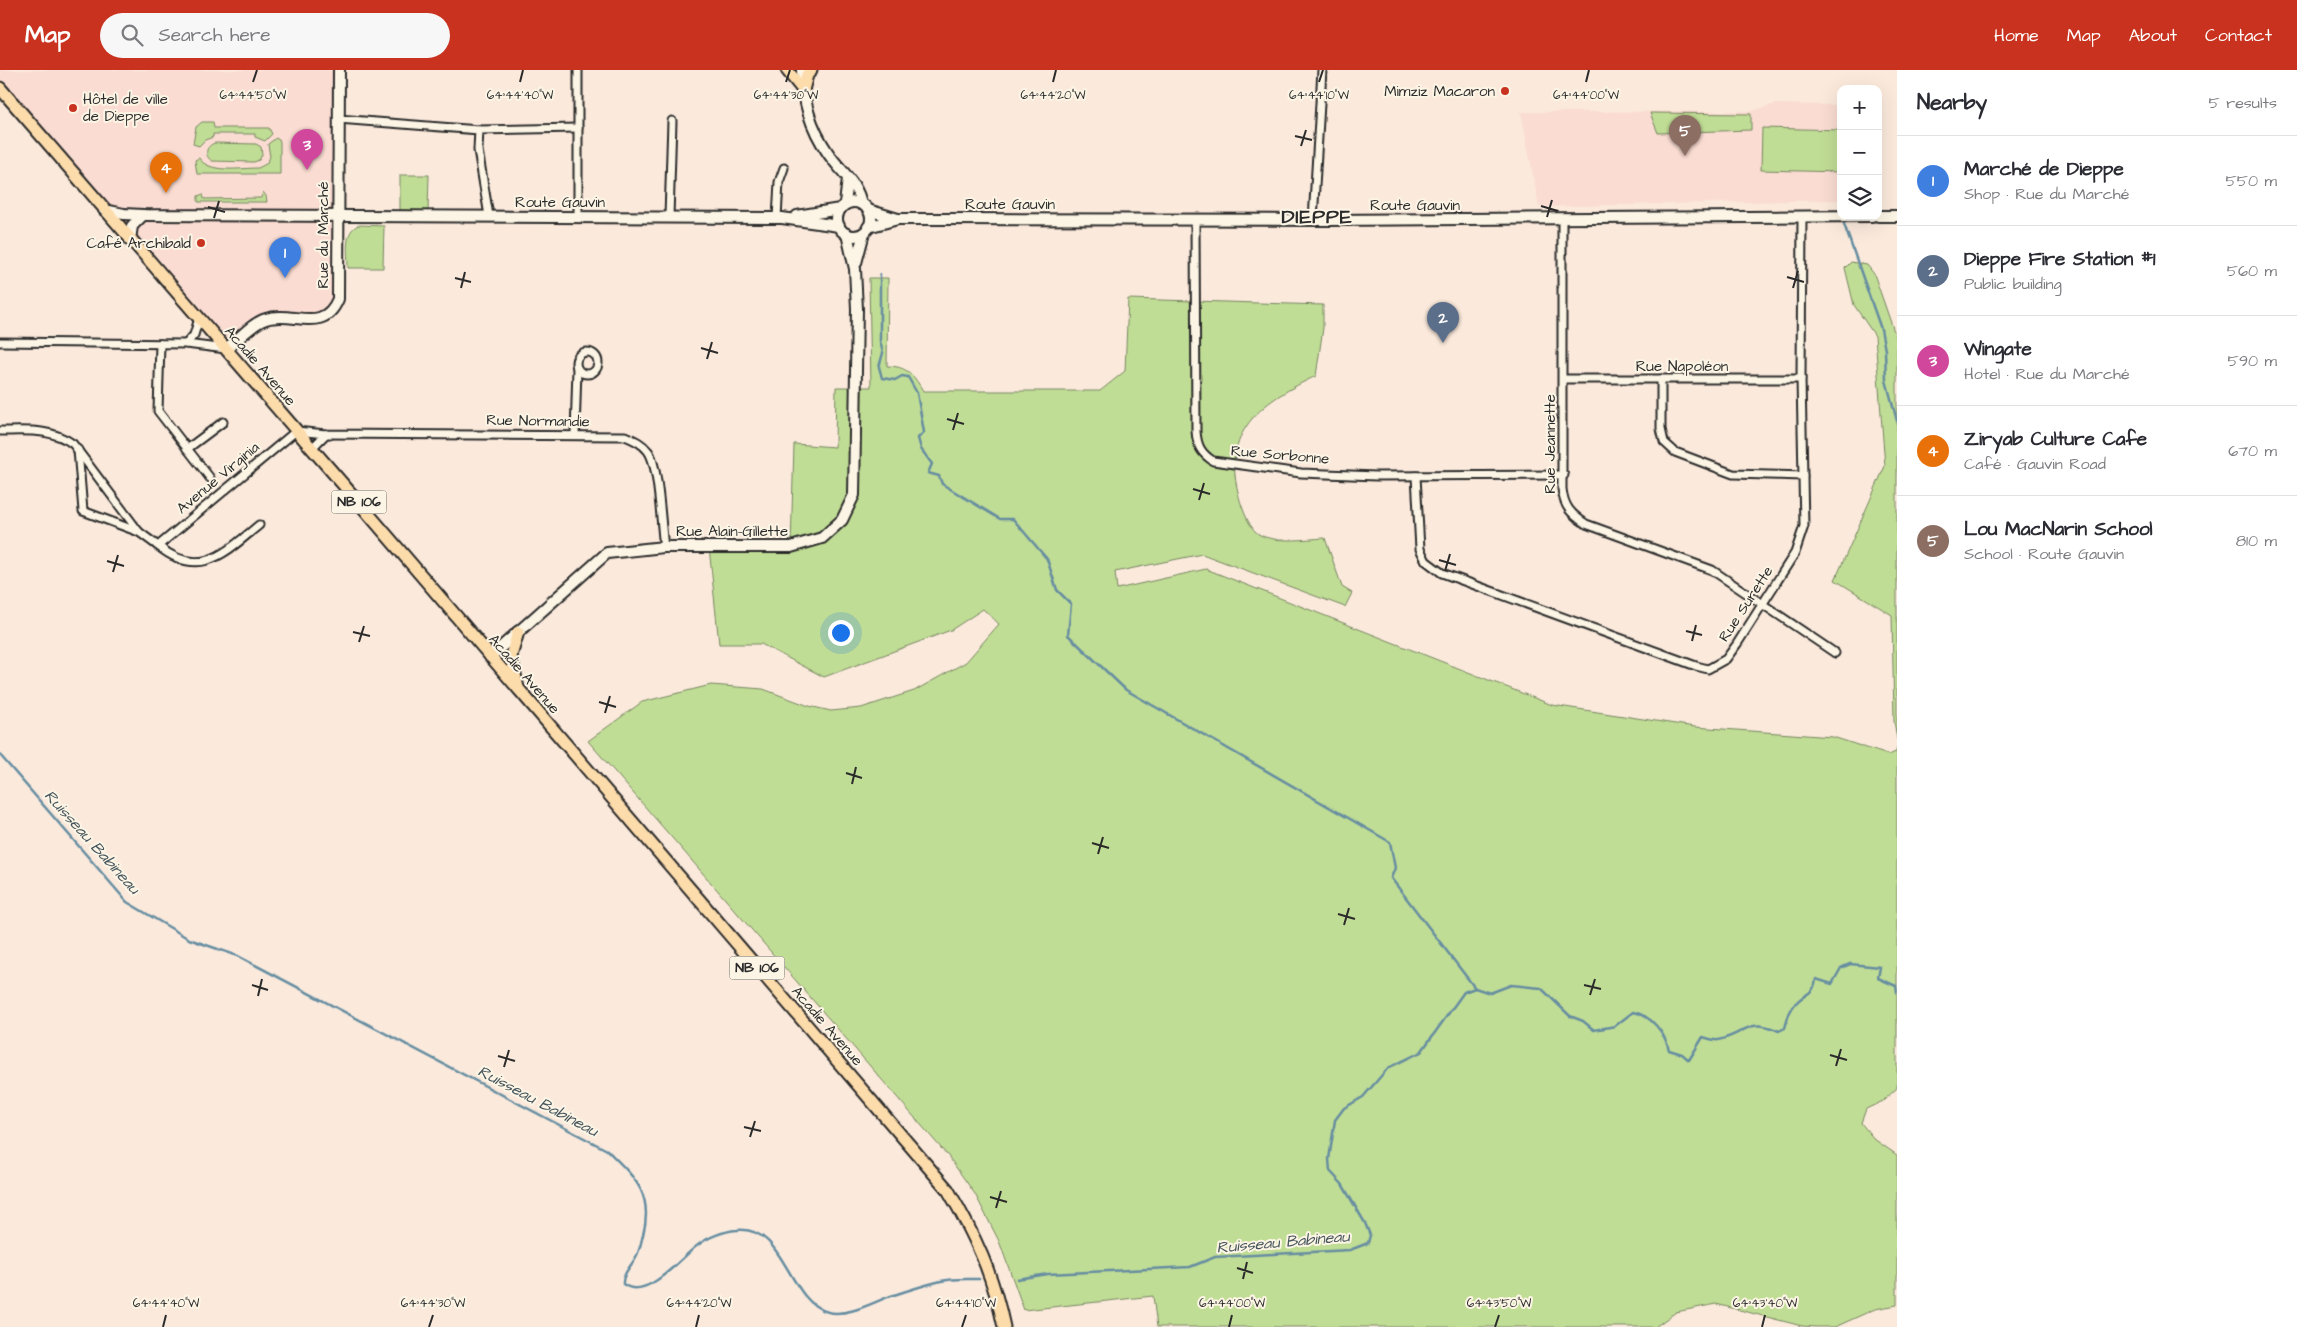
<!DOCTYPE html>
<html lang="en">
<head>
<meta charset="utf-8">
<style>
	:root { --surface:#fff; --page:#f7f7f7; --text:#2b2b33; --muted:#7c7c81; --line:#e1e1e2; --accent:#c8321e }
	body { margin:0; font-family:"Architects Daughter",sans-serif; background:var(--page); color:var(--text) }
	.controls { position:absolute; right:15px; top:15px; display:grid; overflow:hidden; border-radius:10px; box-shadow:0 5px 20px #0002 }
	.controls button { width:45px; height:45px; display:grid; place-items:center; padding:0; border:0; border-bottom:1px solid var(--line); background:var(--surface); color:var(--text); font:25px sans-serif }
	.you { position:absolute; left:840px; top:562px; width:18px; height:18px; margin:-12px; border:4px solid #fff; border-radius:50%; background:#1a73e8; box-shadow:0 0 0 8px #1a73e833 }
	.badge { display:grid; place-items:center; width:32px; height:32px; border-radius:50%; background:var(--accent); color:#fff; font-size:16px; font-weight:700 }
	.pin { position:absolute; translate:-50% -41px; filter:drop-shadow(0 1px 2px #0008) }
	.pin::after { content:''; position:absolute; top:26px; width:18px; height:15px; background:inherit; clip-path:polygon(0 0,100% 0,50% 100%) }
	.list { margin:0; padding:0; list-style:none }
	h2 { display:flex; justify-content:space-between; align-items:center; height:65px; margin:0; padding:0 20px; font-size:21px }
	h2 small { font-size:16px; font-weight:400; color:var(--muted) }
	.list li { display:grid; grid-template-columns:32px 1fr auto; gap:15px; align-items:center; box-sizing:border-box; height:90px; padding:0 20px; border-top:1px solid var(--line) }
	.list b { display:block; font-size:19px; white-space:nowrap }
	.list p { margin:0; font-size:16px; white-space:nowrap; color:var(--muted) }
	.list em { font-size:16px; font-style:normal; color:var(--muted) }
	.icon { flex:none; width:28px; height:28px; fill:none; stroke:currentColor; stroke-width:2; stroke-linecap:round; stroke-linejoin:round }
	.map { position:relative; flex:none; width:1897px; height:1257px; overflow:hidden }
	header { display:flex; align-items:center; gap:30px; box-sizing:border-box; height:70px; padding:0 25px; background:var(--accent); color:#fff }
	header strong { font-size:24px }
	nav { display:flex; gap:28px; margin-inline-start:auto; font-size:18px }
	.search { width:350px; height:45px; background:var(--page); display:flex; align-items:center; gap:12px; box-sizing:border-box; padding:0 18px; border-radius:28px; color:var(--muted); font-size:19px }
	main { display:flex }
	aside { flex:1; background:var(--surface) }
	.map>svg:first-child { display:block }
	.built { fill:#fadcd2 }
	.green { fill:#c0dd95; stroke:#768460 }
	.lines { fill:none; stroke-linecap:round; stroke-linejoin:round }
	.stream { stroke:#668da1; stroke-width:2.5 }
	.street-casing { stroke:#2b2b2b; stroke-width:11 }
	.secondary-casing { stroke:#2b2b2b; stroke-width:14 }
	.primary-casing { stroke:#2b2b2b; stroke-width:15 }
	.street { stroke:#fcf5e5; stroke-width:7 }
	.secondary { stroke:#fcf5e5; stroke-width:10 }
	.primary { stroke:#fddcac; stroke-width:11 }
	.ticks { fill:none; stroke:#2b2b2b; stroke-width:2 }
	.poi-dot { fill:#c8321e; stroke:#fcf5e5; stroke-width:2 }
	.labels { text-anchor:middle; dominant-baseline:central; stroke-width:4; stroke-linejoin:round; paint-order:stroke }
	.shield { fill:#fcf5e5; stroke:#6a6863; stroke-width:1 }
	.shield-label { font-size:14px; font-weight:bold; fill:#2b2b2b }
	.poi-label { font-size:15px; fill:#2b2b2b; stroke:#fcf5e5; text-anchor:end }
	.street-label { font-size:15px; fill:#2b2b2b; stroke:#fcf5e5 }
	.water-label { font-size:16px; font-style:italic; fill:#44545c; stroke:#fcf5e5 }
	.district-label { font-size:20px; font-weight:bold; letter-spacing:1px; fill:#2b2b2b; stroke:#fcf5e5 }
	.ticks-label { font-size:12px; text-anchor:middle; fill:#2b2b2b; stroke:#fcf5e5; stroke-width:4; stroke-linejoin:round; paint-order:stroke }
</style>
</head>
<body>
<header>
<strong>Map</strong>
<div class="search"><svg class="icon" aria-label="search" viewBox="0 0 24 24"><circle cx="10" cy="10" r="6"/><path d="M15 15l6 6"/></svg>Search here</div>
<nav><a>Home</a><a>Map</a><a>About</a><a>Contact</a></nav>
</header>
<main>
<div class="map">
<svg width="1897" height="1257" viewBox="0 0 1897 1257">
	<rect width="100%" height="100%" fill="#fbeadc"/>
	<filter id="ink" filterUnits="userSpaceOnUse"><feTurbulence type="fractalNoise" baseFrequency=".02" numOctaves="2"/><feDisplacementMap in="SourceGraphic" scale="10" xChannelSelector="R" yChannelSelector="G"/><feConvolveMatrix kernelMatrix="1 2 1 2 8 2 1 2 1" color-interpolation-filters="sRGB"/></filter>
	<g filter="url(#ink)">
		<!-- built -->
		<g class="built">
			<polygon points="0,0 339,0 338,224 323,247 275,247 226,279 0,18"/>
			<polygon points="1775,34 1841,35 1841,130 1539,137 1521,42 1752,41"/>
		</g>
		<!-- green -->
		<g class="green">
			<polygon points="1650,43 1751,44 1751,60 1658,63"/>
			<polygon points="202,52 213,52 214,58 269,58 272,64 265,71 255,67 255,64 213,64 213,67 205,70 199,76 193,74 196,57"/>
			<polygon points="1762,58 1841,60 1841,102 1761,100"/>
			<path d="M276,68L280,71V104H197L195,90L199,88C209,104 241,98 258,98L266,94L270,87L268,74Z"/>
			<path d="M215,73L256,74L261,77L262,85L259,90L254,92L212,91C204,86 205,76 215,73Z"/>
			<polygon points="400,105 429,105 428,141 400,141"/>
			<polygon points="263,122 266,126 267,132 198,132 198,126 203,124 204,129 261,128"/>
			<path d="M359,155L384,156L383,198H348C348,183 343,161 359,155Z"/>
			<polygon points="1851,192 1867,195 1874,204 1897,270 1897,669 1894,651 1892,545 1835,510 1885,396 1875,266 1854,235 1845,198"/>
			<path d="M869,208H888L887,296C907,296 914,305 923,321H1100L1125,301L1128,229L1323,235V258L1316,306C1265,330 1222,358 1238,422C1240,433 1248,456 1257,463C1272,474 1307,469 1325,468L1342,517L1352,523L1345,537L1202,484L1115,502L1117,519L1206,499L1552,635L1695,657L1833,667L1888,685L1896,682L1897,677V1018L1883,1031L1866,1039L1861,1053L1874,1069L1897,1085V1235L1875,1239L1835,1257H1816L1802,1256L1716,1234L1676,1242L1655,1257H1157L1153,1226L1024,1240L999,1171L975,1124L948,1086L588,671L642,632L711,615L763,619L809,636L831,641L861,638L914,621L966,592L999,554L983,539L951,560L824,607L761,574H719L709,477H791L794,374L835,377L836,317H871Z"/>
		</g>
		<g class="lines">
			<!-- stream -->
			<g class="stream">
				<polyline points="1844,154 1881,259 1885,280 1886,310 1897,351"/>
				<path d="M880,204V271L883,283L879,297L882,308L895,310L902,306L908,307L917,323L924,362L918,368L921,379L932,394L928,403L939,406L942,414L1000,449H1013L1047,489L1057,520L1071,534L1068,565L1126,620L1390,772L1395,798L1391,808L1475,918L1490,923L1511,915L1541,918L1570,946L1583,951L1594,960L1615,956L1633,942C1651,945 1665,963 1669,980L1682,984L1689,990L1703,967C1707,968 1714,971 1718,970C1748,964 1745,947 1779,961L1785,958C1788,948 1788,942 1796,933C1805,922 1813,927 1816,909L1832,914L1841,898L1850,894L1880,897L1878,908L1896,916L1897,922"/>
				<path d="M0,685L127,832L189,869L238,886L607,1080C634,1107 654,1123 643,1165C641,1172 640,1180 636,1187C632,1195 622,1204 623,1214C647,1232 681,1187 698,1175C708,1167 724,1161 737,1160C785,1155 787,1231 828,1242C850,1247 874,1231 894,1225C909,1220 925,1215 941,1211C953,1208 967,1209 979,1209"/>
				<polyline points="1017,1209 1048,1204 1190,1197 1215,1187 1350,1180 1368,1173 1370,1165 1365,1153 1342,1114 1330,1101 1329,1089 1335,1050 1344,1038 1363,1027 1388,998 1421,982 1464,922 1475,918"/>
			</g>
			<defs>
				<g id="street">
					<polyline points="338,49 479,60"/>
					<polyline points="489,146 478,80 479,60 578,58"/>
					<polyline points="578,147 578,0"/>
					<polyline points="669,147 672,51"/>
					<polyline points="777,148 779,112 784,98"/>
					<path d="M1562,148V419C1564,437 1571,444 1586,454L1712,500L1835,583"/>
					<path d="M1195,149L1196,361C1197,376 1201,383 1213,391L1301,403L1376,406L1564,405"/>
					<polyline points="1313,150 1322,0"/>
					<polyline points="0,272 186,274 226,279"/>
					<polyline points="160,274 158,341 210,408"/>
					<polyline points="186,274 194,265 199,248"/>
					<circle cx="587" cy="293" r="11"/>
					<polyline points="1563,309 1801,309"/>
					<polyline points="1661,309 1661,359 1664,372 1675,382 1733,404 1803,406"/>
					<path d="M0,361C26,361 51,358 73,374L139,462L158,476L296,361L326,364L625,366C634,370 642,373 648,381C659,395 661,457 664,477"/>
					<polyline points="575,365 577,298"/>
					<polyline points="187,379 223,352"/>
					<polyline points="78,380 83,441 139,462"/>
					<polyline points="314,382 315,375 326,364"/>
					<polyline points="1416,406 1420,479 1426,491 1442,503 1696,596 1708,599 1726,589 1737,574 1795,483 1804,456 1801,309 1802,147"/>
					<path d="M158,476C200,510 225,483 259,455"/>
				</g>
				<g id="secondary">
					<path d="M802,0C803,31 810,57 828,83C840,101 857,112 861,134"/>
					<circle cx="854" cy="149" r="17"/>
					<polyline points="845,134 848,108"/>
					<polyline points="104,140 124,144 143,145 782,148 839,156"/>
					<polyline points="868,140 898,149 943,149 1328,150 1872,146"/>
					<polyline points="797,146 840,139"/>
					<polyline points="1878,146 1897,146"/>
					<polyline points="868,157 898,149"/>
					<polyline points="130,170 132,156 143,145"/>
					<polyline points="856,193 864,163"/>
					<path d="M226,279C238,270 252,253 266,249C293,240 323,265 338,229L339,0"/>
					<polyline points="490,587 607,483 664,477 791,477 822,468 842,450 854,425 857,239 855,199 847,164"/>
				</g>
				<g id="primary">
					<polyline points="787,0 803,20"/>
					<path d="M0,18L354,427L948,1120C975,1165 993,1205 1004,1257"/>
					<polyline points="803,20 807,5 811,0"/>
					<polyline points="518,618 511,586 518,562"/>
				</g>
			</defs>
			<!-- street casing -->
			<use href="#street" class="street-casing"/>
			<!-- secondary casing -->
			<use href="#secondary" class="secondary-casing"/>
			<!-- primary casing -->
			<use href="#primary" class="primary-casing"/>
			<!-- street -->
			<use href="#street" class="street"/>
			<!-- secondary -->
			<use href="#secondary" class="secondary"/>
			<!-- primary -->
			<use href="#primary" class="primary"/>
		</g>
	</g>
	<!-- ticks -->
	<path class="ticks" d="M253,12L257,0M520,12L523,0M786,12L790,0M1053,12L1056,0M1319,12L1323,0M1586,12L1589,0M1295,66L1312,70M1301,76L1306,60M1541,136L1558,141M208,137L225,142M1547,147L1552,130M214,148L219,131M1787,207L1804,212M455,208L471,212M461,218L465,202M1793,218L1798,201M701,278L718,283M707,289L712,272M947,349L964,354M953,360L958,343M1193,419L1210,424M1199,430L1204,413M1439,490L1456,495M107,491L124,496M1445,501L1450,484M113,502L118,485M1686,561L1702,565M353,562L370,566M1692,571L1696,555M359,572L364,556M599,632L616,637M605,643L610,626M846,703L862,708M852,714L856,697M1092,773L1109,778M1098,784L1103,767M1338,844L1355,849M1344,855L1349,838M252,915L268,920M1584,915L1601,919M1590,925L1595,909M258,926L262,909M1830,985L1847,990M498,986L515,991M1836,996L1841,979M504,997L509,980M744,1057L761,1061M750,1067L755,1051M990,1127L1007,1132M996,1138L1001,1121M1237,1198L1253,1203M1243,1209L1247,1192M163,1257L166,1245M429,1257L433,1245M696,1257L699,1245M962,1257L966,1245M1229,1257L1232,1245M1495,1257L1499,1245M1762,1257L1765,1245"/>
	<!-- markers -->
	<g class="poi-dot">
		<circle cx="1505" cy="21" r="5"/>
		<circle cx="73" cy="38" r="5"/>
		<circle cx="201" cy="173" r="5"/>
	</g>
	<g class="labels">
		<!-- shield labels -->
		<g class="shield">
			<rect x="331.5" y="420.5" width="55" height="23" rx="4"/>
			<rect x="729.5" y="886.5" width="55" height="23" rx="4"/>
		</g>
		<g class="shield-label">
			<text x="359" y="432">NB 106</text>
			<text x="757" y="898">NB 106</text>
		</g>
		<!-- poi labels -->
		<g class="poi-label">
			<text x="1495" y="21">Mimziz Macaron</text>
			<text x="83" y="29" text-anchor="start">Hôtel de ville<tspan x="83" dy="17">de Dieppe</tspan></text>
			<text x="191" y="173">Café Archibald</text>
		</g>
		<!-- street labels -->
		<g class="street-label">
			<text x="560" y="132">Route Gauvin</text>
			<text x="1010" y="134">Route Gauvin</text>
			<text x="1415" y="135">Route Gauvin</text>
			<text transform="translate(323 165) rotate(-90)">Rue du Marché</text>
			<text transform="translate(260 296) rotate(49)">Acadie Avenue</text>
			<text x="1682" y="296">Rue Napoléon</text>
			<text transform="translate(538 351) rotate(1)">Rue Normandie</text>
			<text transform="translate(1550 374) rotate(-90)">Rue Jeannette</text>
			<text transform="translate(1280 385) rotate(5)">Rue Sorbonne</text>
			<text transform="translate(218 408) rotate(-40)">Avenue Virginia</text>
			<text x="732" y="461">Rue Alain-Gillette</text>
			<text transform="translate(1746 534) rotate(-57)">Rue Surette</text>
			<text transform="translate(524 604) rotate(49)">Acadie Avenue</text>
			<text transform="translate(827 956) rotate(49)">Acadie Avenue</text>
		</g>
		<!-- water labels -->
		<g class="water-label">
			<text transform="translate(92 772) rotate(48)">Ruisseau Babineau</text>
			<text transform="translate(538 1031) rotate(28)">Ruisseau Babineau</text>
			<text transform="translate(1283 1172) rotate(-5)">Ruisseau Babineau</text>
		</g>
		<!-- district labels -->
		<g class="district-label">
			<text x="1317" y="147">DIEPPE</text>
		</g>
	</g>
	<g class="ticks-label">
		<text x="253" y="29">64°44'50"W</text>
		<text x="520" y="29">64°44'40"W</text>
		<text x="786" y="29">64°44'30"W</text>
		<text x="1053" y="29">64°44'20"W</text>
		<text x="1319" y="29">64°44'10"W</text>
		<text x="1586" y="29">64°44'00"W</text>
		<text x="166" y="1237">64°44'40"W</text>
		<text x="433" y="1237">64°44'30"W</text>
		<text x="699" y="1237">64°44'20"W</text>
		<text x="966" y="1237">64°44'10"W</text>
		<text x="1232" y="1237">64°44'00"W</text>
		<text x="1499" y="1237">64°43'50"W</text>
		<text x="1765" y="1237">64°43'40"W</text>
	</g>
</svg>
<div class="controls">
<button>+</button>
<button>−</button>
<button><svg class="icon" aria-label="layers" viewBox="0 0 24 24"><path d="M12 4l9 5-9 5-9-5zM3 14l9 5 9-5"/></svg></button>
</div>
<div class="you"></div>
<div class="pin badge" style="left:285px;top:208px;background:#3f7fe0">1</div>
<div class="pin badge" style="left:1443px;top:273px;background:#5c6f8a">2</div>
<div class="pin badge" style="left:307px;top:100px;background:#d1479c">3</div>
<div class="pin badge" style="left:166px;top:123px;background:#e8710a">4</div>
<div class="pin badge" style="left:1685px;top:86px;background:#8d6e63">5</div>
</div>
<aside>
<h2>Nearby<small>5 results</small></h2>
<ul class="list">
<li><span class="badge" style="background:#3f7fe0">1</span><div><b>Marché de Dieppe</b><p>Shop · Rue du Marché</p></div><em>550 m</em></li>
<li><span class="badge" style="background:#5c6f8a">2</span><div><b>Dieppe Fire Station #1</b><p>Public building</p></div><em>560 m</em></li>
<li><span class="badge" style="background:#d1479c">3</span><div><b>Wingate</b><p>Hotel · Rue du Marché</p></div><em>590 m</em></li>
<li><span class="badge" style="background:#e8710a">4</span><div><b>Ziryab Culture Cafe</b><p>Café · Gauvin Road</p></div><em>670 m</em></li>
<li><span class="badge" style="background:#8d6e63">5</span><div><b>Lou MacNarin School</b><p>School · Route Gauvin</p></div><em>810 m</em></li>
</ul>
</aside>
</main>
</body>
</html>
